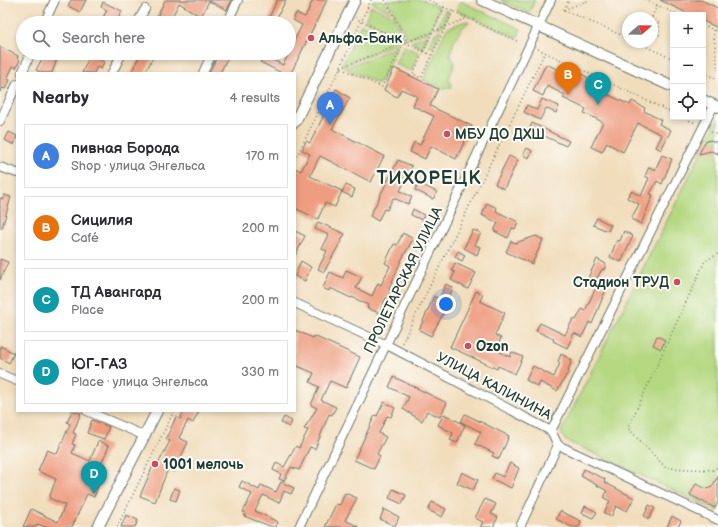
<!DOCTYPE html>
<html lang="en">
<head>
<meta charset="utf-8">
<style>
	:root { --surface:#fff; --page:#f2f2f3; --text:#2b2b33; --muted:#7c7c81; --line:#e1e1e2; --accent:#b45309 }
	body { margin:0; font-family:"Balsamiq Sans",sans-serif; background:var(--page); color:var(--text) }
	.controls { position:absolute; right:12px; top:12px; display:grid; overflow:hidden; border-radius:0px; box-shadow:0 2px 6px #0003 }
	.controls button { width:36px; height:36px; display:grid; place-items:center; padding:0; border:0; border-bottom:1px solid var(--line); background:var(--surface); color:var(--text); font:20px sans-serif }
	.compass { position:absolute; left:622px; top:12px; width:36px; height:36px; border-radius:50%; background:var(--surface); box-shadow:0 2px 6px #0003; rotate:70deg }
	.you { position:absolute; left:446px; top:304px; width:14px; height:14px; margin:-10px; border:3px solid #fff; border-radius:50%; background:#1a73e8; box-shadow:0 0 0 6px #1a73e833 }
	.badge { display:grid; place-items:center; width:26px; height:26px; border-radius:50%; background:var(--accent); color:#fff; font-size:13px; font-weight:700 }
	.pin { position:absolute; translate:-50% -33px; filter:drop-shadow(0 1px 2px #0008) }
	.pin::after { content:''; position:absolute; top:21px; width:14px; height:12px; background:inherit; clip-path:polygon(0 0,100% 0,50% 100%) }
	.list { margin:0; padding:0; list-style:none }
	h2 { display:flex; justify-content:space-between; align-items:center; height:52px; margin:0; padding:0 16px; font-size:17px }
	h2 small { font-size:13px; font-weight:400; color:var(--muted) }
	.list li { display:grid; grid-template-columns:26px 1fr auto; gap:12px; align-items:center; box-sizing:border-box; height:64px; margin:0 8px 8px; padding:0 8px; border:1px solid var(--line); border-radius:0px }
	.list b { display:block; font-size:15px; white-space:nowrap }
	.list p { margin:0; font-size:13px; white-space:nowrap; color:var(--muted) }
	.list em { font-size:13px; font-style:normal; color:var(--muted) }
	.icon { flex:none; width:22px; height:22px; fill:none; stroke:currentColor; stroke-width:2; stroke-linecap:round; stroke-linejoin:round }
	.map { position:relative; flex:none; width:718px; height:527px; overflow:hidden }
	.search { position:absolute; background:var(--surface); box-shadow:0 2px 6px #0003; left:16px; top:16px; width:280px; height:44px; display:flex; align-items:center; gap:10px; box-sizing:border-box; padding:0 14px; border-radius:22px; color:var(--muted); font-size:15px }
	.panel { position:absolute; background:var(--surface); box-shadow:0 2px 6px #0003; left:16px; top:72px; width:280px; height:340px; border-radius:0px }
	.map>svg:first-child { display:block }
	.green { fill:#b4d77f; stroke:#6a8a5a }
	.building { fill:#ee9d81 }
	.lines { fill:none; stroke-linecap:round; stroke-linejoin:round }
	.minor-casing { stroke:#687564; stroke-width:10 }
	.major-casing { stroke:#687564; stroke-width:12 }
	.path { stroke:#687564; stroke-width:1.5; stroke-dasharray:1 3; stroke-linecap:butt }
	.minor { stroke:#fff; stroke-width:8 }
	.major { stroke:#fff; stroke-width:10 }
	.poi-dot { fill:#d1495b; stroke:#fdfcf7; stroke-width:1.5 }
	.labels { text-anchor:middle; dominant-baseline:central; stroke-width:4; stroke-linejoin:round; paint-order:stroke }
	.poi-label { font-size:14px; font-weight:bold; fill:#1f3d34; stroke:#fdfcf7; text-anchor:start }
	.street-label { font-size:14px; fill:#1f3d34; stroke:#fdfcf7 }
	.district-label { font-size:18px; font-weight:bold; letter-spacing:1px; fill:#1f3d34; stroke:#fdfcf7 }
</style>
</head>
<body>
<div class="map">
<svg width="718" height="527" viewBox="0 0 718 527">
	<rect width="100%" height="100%" fill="#fdfcf7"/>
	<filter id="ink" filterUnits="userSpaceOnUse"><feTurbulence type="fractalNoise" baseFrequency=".025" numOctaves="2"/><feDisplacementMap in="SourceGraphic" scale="8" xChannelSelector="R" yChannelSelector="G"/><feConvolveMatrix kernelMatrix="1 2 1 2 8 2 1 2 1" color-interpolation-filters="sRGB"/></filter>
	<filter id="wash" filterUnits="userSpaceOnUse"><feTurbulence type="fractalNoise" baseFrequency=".012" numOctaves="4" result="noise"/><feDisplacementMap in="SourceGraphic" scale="16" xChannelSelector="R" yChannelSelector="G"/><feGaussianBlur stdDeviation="0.9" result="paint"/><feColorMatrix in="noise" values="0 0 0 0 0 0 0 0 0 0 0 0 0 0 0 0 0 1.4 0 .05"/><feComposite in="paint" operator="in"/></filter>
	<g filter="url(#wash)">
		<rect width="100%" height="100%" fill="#f1ddbc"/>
		<!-- green -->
		<g class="green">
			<polygon points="373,0 383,0 390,12 372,2"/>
			<polygon points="387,0 423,0 440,8 430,31 408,39"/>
			<polygon points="500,0 535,0 529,13"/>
			<polygon points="460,1 521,29 517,38 456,10"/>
			<polygon points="371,6 393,16 405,40 365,20"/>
			<polygon points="445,10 449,12 443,26 437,28"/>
			<path d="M466,21L469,22C459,29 451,45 450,56L455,62L449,78L452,87L443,89L423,80L447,28Z"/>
			<polygon points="361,24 399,42 342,66"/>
			<polygon points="441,30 433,48 429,46 435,33"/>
			<polygon points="428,35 422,48 411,42"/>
			<polygon points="398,46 380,82 377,83 345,68"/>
			<polygon points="404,46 419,53 411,71 395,64"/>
			<polygon points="718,119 718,511 565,440 561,432"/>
		</g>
		<g id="blocks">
			<!-- building -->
			<g class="building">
				<polygon points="71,0 86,0 80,12 68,6"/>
				<polygon points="165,0 232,0 227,10 209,1 201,17 179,3 169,23 154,23"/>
				<polygon points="277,0 286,0 274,23 268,20"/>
				<polygon points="313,0 327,0 291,73 282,73 260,62 263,55 283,65 289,53 289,39 294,41 302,25 293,20 296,13 305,17"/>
				<polygon points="660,0 701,0 718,8 718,28 703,21 703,15 691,15"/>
				<polygon points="103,2 122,11 116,23 100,23 107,10 101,7"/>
				<polygon points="0,47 18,56 17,58 20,60 16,68 13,66 7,79 10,80 5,89 2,88 0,92"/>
				<polygon points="45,53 52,53 58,56 52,73 42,73 36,70"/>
				<polygon points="91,53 104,53 100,60 104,62 101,69 97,67 94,73 82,73"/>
				<polygon points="141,53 155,53 145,73 131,73"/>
				<polygon points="219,53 230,53 220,73 209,73"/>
				<polygon points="546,64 563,72 565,69 575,74 576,71 593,80 590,86 630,105 632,101 645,108 644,111 661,120 659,124 671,130 661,150 656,147 662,135 638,123 623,152 607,143 602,152 591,147 603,122 584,113 586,109 563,98 565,95 547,86 543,96 533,91"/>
				<polygon points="394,68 438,89 430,106 472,126 456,159 431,146 425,159 410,152 414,142 420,145 434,116 413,106 417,96 401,89 397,97 384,90"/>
				<polygon points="336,89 350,98 332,129 384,156 371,182 320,156 310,176 342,191 335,207 325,203 318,219 295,208 295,168 301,171 310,154 302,150 306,141 310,143 324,115 322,114"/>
				<polygon points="542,99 559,106 556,113 546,108 540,120 524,112 527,105 537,110"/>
				<polygon points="532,123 569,141 566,146 538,133 537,136 528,132"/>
				<polygon points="9,132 17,136 14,145 5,140"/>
				<polygon points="710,140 718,143 718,154 711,151 699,154 705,142"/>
				<polygon points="527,148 532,151 529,158 523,155"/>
				<polygon points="662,155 672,159 662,184 657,181 650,194 653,195 641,224 631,219 639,204 627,198 631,191 641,196 649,178 645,176 649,167 655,170"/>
				<polygon points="509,156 518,160 504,189 495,184"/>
				<polygon points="398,160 412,166 400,191 412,197 408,204 393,198 387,210 384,209 378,221 370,216"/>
				<polygon points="418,183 437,192 433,199 415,190"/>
				<polygon points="346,185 355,189 352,197 342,192"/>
				<polygon points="4,195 11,197 2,228 0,228 0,198 3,199"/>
				<polygon points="487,203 497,208 496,211 518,222 515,229 512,228 508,238 494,231 498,223 482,215"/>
				<polygon points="413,209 424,215 422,220 411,215"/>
				<polygon points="597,218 611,225 608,231 593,225"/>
				<polygon points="318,222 345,234 324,272 318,269 327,251 322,249 329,235 315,229"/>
				<polygon points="473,230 481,233 475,245 480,247 477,255 464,248"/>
				<polygon points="295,231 305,236 295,256"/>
				<polygon points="624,231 633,236 621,262 610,257 617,240 620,241"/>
				<polygon points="403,233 413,239 401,261 389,289 394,291 390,299 386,298 379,313 367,308 368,305 352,297 351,298 330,288 329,291 323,288 330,272 343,278 346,270 362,277 356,288 372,296 378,283 381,285 390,266 385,263 394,244 397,245"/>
				<polygon points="536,236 543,240 532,264 506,252 511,241 515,243"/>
				<polygon points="458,251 465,255 462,261 455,257"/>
				<polygon points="0,259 8,262 0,280"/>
				<polygon points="597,259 606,264 604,270 602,269 595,282 588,278"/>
				<polygon points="301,261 311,267 305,281 295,276"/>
				<polygon points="455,263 476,273 468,289 451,280 455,272 452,271"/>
				<polygon points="598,283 607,287 592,324 589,322 582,337 574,333 567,348 553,341 554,339 536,331 540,323 565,335 573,319 576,320 582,309 585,311"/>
				<polygon points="446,284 453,288 447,302 449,303 431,336 419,330 434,296 439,299"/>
				<polygon points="476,291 483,294 480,301 505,313 495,335 501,338 496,350 510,357 512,352 523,357 515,374 498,366 497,369 450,347"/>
				<polygon points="295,330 313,338 314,336 360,357 346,388 330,381 321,400 336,407 332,415 329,414 315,449 310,447 299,470 291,467 284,481 279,479 281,474 273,470 276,463 284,467 296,446 299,448 308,430 304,429 317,408 311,405 319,387 310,382 314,373 295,365"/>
				<polygon points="657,336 665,340 661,349 653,345"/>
				<polygon points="0,346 14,353 9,363 0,358"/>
				<polygon points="561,354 572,360 568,370 569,371 557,391 540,382 538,387 526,380 533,366 554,377 560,363 558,362"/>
				<polygon points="394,377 447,403 440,417 427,411 422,421 403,409 409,397 389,387"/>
				<polygon points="384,402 395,408 391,417 387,416 379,433 386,437 377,454 380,456 374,469 354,460 375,415 377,416"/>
				<polygon points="72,411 81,413 73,433 76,434 72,444 75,445 72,453 90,461 98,441 109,446 98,471 103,473 94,497 87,494 72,527 46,527 37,524 36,527 23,527 31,509 58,522 65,505 49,498 56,479 38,471 47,450 57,454 70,424 67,422"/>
				<polygon points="184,411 199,411 193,423 188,420 179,438 188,442 174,472 168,469 155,502 140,496 153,466 156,468 170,441 166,439 176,417 180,419"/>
				<polygon points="444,414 465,425 457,443 450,440 453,433 438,425"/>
				<polygon points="465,414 509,436 499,459 492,456 494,453 475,444 481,432 461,422"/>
				<polygon points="284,417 292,421 289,427 281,423"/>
				<polygon points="92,420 109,427 104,439 87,433"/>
				<polygon points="510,463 519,468 511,488 492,479 495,473 503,477"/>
				<polygon points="584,469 605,479 604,482 634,498 627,511 616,506 611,517 604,513 610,501 604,498 607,491 581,476"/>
				<polygon points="462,472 478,480 473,490 457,483"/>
				<polygon points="718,476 718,502 715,508 690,495 696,484 707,489 712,487"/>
				<polygon points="242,481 259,490 261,485 276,492 281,482 294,488 291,494 284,491 279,503 263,495 255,511 278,522 276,527 272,527 244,516 246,513 243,512 252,494 239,487"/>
				<polygon points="174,488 180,490 176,501 170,499"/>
				<polygon points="393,489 406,495 402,504 389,498"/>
				<polygon points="345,493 357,498 345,520 359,527 325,527 336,504 340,505"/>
				<polygon points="485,499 496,504 491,514 498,517 493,527 480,527 483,522 475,518"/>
				<polygon points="432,502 446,509 442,517 428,510"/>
				<polygon points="649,505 655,508 649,519 644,516"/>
				<polygon points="585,506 597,512 593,518 582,513"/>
				<polygon points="384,509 399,517 395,526 380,519"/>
				<polygon points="560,511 581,521 579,527 572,527 556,519"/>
				<polygon points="126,515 138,520 135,527 121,527"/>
				<polygon points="672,516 681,521 678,527 667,527"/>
			</g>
		</g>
	</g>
	<g filter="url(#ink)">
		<use href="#blocks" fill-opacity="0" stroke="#687564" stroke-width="1"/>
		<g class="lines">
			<defs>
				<g id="minor">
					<polyline points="44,23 55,0"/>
					<polyline points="137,23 145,9"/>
					<polyline points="227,23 238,0"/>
					<polyline points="22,73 31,53"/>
					<polyline points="112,73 122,53"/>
					<polyline points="203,73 212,53"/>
					<polyline points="0,121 17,84"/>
					<polyline points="0,167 17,173"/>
					<polyline points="295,303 387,345 551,431 558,445 718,520"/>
					<polyline points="0,374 17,381"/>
					<polyline points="87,411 145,436"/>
					<polyline points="551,431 714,105"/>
					<polyline points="299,527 551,0"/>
					<polyline points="520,527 558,445"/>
				</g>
				<g id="major">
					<polyline points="482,0 673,87"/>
					<polyline points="703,100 718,107"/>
					<polyline points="295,122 355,0"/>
					<polyline points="98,527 157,411"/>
				</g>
			</defs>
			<!-- minor casing -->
			<use href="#minor" class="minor-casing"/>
			<!-- major casing -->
			<use href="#major" class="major-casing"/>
			<!-- path -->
			<g class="path">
				<polyline points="371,0 340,68 468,18"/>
				<polyline points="385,0 407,40"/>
				<polyline points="429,0 519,42"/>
				<polyline points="645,0 679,15"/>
				<polyline points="444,7 413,74 421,78 453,11"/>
				<polyline points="564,10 628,38"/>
				<polyline points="564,10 589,0"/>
				<polyline points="564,10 569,0"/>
				<polyline points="652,17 657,5"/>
				<polyline points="355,18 431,55"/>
				<path d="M640,18C648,15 654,17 659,24V35L652,41"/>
				<polyline points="703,25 718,32"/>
				<polyline points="713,30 718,70"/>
				<polyline points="636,42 673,59"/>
				<polyline points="644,42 649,42"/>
				<polyline points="538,49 673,113"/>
				<polyline points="703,73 718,79"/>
				<polyline points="682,117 695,123"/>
				<polyline points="711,132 718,135"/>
				<polyline points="295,160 340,68 382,87 404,42"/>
				<polyline points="718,254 705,261 628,428 666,468 713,470 718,467"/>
				<polyline points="402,343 545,52"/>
				<polyline points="117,527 174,411"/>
			</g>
			<!-- minor -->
			<use href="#minor" class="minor"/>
			<!-- major -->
			<use href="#major" class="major"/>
		</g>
	</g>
	<!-- markers -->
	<g class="poi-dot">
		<circle cx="311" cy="38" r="4"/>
		<circle cx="447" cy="134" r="4"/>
		<circle cx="677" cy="282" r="4"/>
		<circle cx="468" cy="346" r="4"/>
		<circle cx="155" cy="464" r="4"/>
	</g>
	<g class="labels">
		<!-- poi labels -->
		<g class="poi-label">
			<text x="319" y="38">Альфа-Банк</text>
			<text x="455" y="134">МБУ ДО ДХШ</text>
			<text x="669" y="282" text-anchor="end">Стадион ТРУД</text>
			<text x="476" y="346">Ozon</text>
			<text x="163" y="464">1001 мелочь</text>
		</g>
		<!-- street labels -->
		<g class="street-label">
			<text transform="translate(403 280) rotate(-64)">ПРОЛЕТАРСКАЯ УЛИЦА</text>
			<text transform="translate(494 386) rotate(28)">УЛИЦА КАЛИНИНА</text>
		</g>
		<!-- district labels -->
		<g class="district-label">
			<text x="429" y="178">ТИХОРЕЦК</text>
		</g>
	</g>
</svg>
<div class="controls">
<button>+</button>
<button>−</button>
<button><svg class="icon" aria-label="locate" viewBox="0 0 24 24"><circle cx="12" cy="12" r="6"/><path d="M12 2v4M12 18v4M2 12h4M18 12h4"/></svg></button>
</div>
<svg class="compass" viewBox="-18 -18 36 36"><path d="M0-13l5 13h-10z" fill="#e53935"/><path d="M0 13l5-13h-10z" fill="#7c7c81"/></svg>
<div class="you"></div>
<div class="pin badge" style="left:330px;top:125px;background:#3f7fe0">A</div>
<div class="pin badge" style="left:568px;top:95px;background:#e8710a">B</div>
<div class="pin badge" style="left:598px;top:105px;background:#0f9aa8">C</div>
<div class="pin badge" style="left:94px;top:494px;background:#0f9aa8">D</div>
<div class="search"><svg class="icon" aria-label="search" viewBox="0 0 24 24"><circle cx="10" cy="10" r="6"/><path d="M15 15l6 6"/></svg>Search here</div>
<section class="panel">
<h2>Nearby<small>4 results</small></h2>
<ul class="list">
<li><span class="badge" style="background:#3f7fe0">A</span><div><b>пивная Борода</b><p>Shop · улица Энгельса</p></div><em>170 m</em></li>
<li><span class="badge" style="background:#e8710a">B</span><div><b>Сицилия</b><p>Café</p></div><em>200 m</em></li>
<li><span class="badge" style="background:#0f9aa8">C</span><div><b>ТД Авангард</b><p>Place</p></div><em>200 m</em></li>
<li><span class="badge" style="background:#0f9aa8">D</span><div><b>ЮГ-ГАЗ</b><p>Place · улица Энгельса</p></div><em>330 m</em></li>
</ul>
</section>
</div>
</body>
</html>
